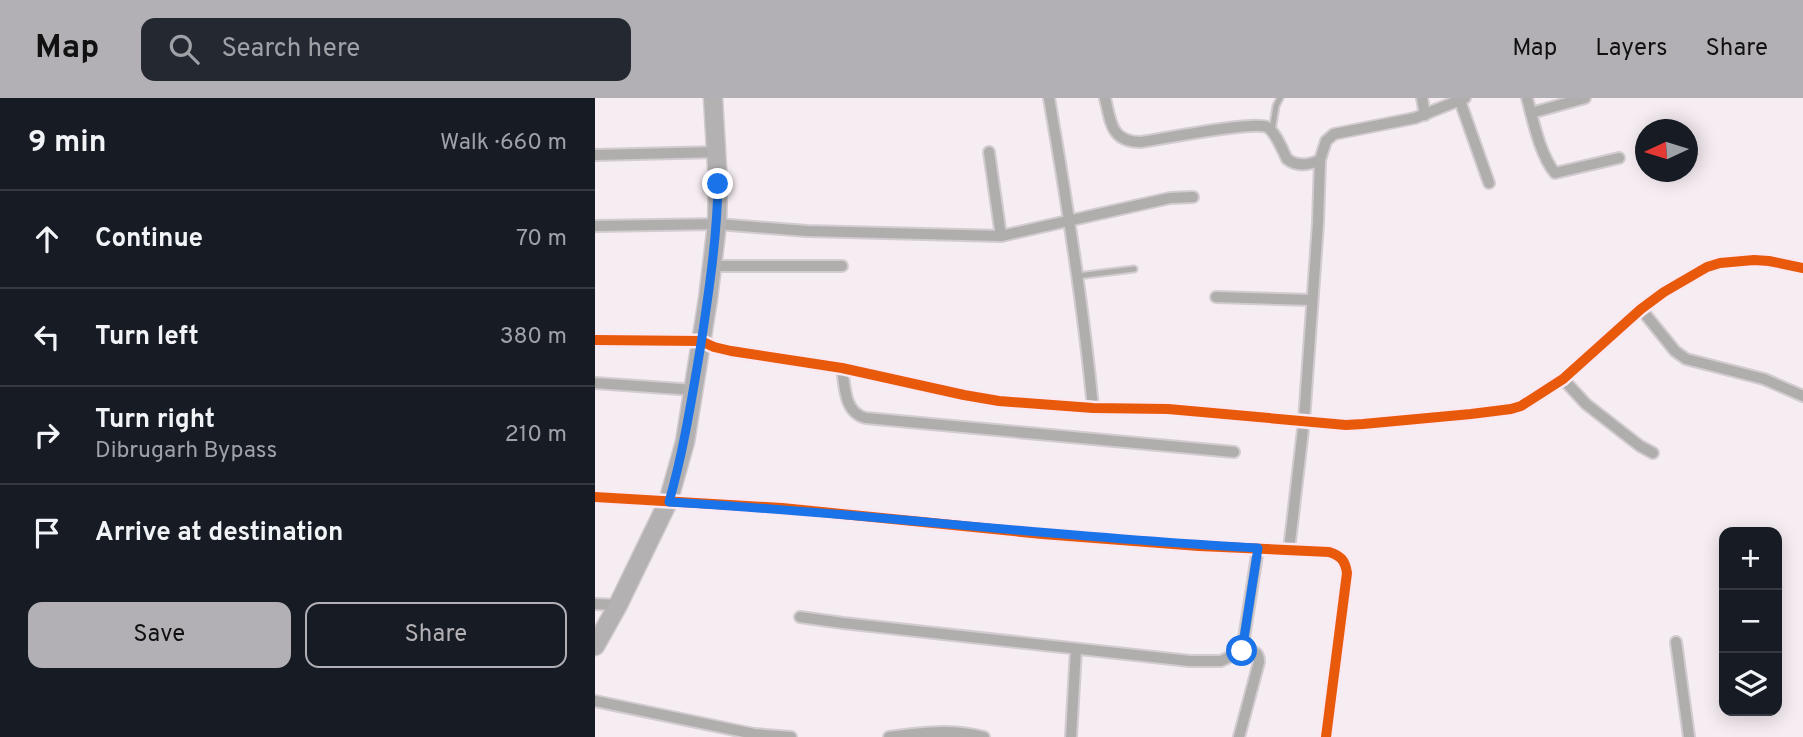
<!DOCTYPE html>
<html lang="en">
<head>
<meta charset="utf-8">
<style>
	:root { --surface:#171b24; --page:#242831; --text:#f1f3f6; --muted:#9ea1a6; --line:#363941; --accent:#b2b0b4 }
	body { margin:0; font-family:Overpass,sans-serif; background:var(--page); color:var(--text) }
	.controls { position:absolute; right:21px; bottom:21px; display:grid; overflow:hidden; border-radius:14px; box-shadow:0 4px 18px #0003 }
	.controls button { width:63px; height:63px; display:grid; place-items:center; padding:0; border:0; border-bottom:2px solid var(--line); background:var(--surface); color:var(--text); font:35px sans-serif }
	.compass { position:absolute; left:1040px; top:21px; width:63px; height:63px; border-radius:50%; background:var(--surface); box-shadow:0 4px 18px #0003; rotate:266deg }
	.stop { position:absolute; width:21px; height:21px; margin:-16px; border:5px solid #1a73e8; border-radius:50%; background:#fff }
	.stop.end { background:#1a73e8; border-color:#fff; box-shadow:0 2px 7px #0008 }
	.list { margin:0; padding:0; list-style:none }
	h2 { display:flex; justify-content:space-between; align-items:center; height:91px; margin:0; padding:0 28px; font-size:30px }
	h2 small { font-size:23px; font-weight:400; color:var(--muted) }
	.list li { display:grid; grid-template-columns:46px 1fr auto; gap:21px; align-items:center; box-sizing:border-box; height:98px; padding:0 28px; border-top:2px solid var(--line) }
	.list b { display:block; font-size:26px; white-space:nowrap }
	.list p { margin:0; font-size:23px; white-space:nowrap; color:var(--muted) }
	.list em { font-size:23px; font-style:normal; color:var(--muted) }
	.actions { display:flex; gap:14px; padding:21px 28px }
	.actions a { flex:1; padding:16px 0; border:2px solid var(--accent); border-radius:14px; text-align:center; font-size:24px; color:var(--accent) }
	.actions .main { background:var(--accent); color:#111 }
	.icon { flex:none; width:38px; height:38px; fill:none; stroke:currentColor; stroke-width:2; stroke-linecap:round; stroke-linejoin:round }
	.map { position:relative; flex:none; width:1208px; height:639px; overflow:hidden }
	header { display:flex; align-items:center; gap:42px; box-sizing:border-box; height:98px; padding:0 35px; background:var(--accent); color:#111 }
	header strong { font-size:33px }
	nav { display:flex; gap:38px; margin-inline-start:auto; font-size:24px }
	.search { width:490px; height:63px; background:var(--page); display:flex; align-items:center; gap:18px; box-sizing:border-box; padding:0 24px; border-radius:14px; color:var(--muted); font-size:26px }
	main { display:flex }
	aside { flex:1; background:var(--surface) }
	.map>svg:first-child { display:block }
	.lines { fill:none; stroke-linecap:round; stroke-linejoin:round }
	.service-casing { stroke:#d2cbcf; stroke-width:9 }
	.minor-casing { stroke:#d2cbcf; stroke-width:14 }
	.primary-casing { stroke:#d2cbcf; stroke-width:21 }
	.service { stroke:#afaeac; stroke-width:5 }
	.minor { stroke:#afaeac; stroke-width:10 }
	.primary { stroke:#b3b1b1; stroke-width:18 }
	.cycleway-casing { stroke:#fae9f2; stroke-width:15 }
	.cycleway { stroke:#e8590c; stroke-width:10 }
	.route { stroke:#1a73e8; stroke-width:9 }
</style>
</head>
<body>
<header>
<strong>Map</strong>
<div class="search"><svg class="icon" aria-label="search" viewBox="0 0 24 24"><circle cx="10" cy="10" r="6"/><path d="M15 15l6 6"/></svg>Search here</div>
<nav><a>Map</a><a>Layers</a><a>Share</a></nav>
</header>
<main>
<aside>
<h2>9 min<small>Walk · 660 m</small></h2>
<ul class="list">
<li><svg class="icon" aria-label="ahead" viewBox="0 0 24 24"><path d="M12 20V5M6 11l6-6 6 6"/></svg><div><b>Continue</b></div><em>70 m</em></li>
<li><svg class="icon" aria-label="left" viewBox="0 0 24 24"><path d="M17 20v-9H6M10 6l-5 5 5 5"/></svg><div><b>Turn left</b></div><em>380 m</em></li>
<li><svg class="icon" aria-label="right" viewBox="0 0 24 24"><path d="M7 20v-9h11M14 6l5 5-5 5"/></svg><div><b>Turn right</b><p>Dibrugarh Bypass</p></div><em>210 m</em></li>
<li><svg class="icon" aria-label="arrive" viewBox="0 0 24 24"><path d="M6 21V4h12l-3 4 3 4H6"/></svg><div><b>Arrive at destination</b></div></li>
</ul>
<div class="actions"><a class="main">Save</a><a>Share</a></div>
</aside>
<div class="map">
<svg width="1208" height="639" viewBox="0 0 1208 639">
	<rect width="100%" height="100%" fill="#f6edf2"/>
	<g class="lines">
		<defs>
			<g id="service">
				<polyline points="677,33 681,8 685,0"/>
				<polyline points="482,178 539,171"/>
			</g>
			<g id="minor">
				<path d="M454,0C472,103 488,206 498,310"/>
				<path d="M510,0C516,25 516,44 546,44C568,41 656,23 672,29C680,33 688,53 692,61C702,69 714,67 725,62L731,43L739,36L820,20L870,0"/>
				<polyline points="827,0 830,17"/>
				<path d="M932,0C938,22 945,57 960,75L1024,60"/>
				<polyline points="865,3 894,85"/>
				<polyline points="936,15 990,0"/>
				<polyline points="394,54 406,138"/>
				<polyline points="0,57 122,54"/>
				<polyline points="0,128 122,126 212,133 406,138 575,100 598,99"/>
				<polyline points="117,168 247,168"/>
				<polyline points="621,199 717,202"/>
				<polyline points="1046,211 1080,253 1091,261 1169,281 1208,298"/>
				<polyline points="0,242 106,243 119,249 136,253 247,270 369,297 404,303 498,310 573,311 751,327 768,326 876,316 916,311 926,308 968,281 1046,211 1069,194 1112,169 1125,165 1159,162 1174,163 1208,170"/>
				<path d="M247,270C250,289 249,315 271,320L639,354"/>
				<polyline points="968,281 991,306 1045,348 1058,355"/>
				<polyline points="0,285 99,292"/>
				<path d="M0,399L187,410L447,436L604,448L734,454C746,458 750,462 752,475L731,639"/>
				<polyline points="694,452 709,323 723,125 725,62"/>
				<polyline points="0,506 23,507"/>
				<polyline points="205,519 248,525 595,563 626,563 647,553 663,451"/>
				<polyline points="1081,544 1094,639"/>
				<polyline points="0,603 159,636 196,639"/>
				<path d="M294,639C327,634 357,631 389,639"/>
				<polyline points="476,639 481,551"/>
				<path d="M644,639L664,564C664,552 656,553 647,553"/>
			</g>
			<polyline id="primary" points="0,548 23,507 73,404 90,344 113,201 122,126 123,86 118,0"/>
		</defs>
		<!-- service casing -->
		<use href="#service" class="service-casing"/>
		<!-- minor casing -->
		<use href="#minor" class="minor-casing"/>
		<!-- primary casing -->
		<use href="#primary" class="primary-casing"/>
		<!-- service -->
		<use href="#service" class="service"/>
		<!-- minor -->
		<use href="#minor" class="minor"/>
		<!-- primary -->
		<use href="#primary" class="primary"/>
		<defs>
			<g id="cycleway">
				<polyline points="0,242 106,243 119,249 136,253 247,270 369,297 404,303 498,310 573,311 751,327 768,326 876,316 916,311 926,308 968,281 1046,211 1069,194 1112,169 1125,165 1159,162 1174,163 1208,170"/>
				<path d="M0,399L187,410L447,436L604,448L734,454C746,458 750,462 752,475L731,639"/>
			</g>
		</defs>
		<!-- cycleway casing -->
		<use href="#cycleway" class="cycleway-casing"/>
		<!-- cycleway -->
		<use href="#cycleway" class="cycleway"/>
	</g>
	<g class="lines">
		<!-- route -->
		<path class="route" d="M123,86C122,140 114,192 106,246C97,299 89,351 74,404C270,415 466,440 663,450L647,553"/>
	</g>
</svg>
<div class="controls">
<button>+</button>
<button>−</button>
<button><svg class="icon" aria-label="layers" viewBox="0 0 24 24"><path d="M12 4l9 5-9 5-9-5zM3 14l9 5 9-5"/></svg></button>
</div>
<svg class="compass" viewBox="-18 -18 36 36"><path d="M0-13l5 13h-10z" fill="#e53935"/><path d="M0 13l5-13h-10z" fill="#9ea1a6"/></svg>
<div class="stop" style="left:647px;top:553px"></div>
<div class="stop end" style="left:123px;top:86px"></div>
</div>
</main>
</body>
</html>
